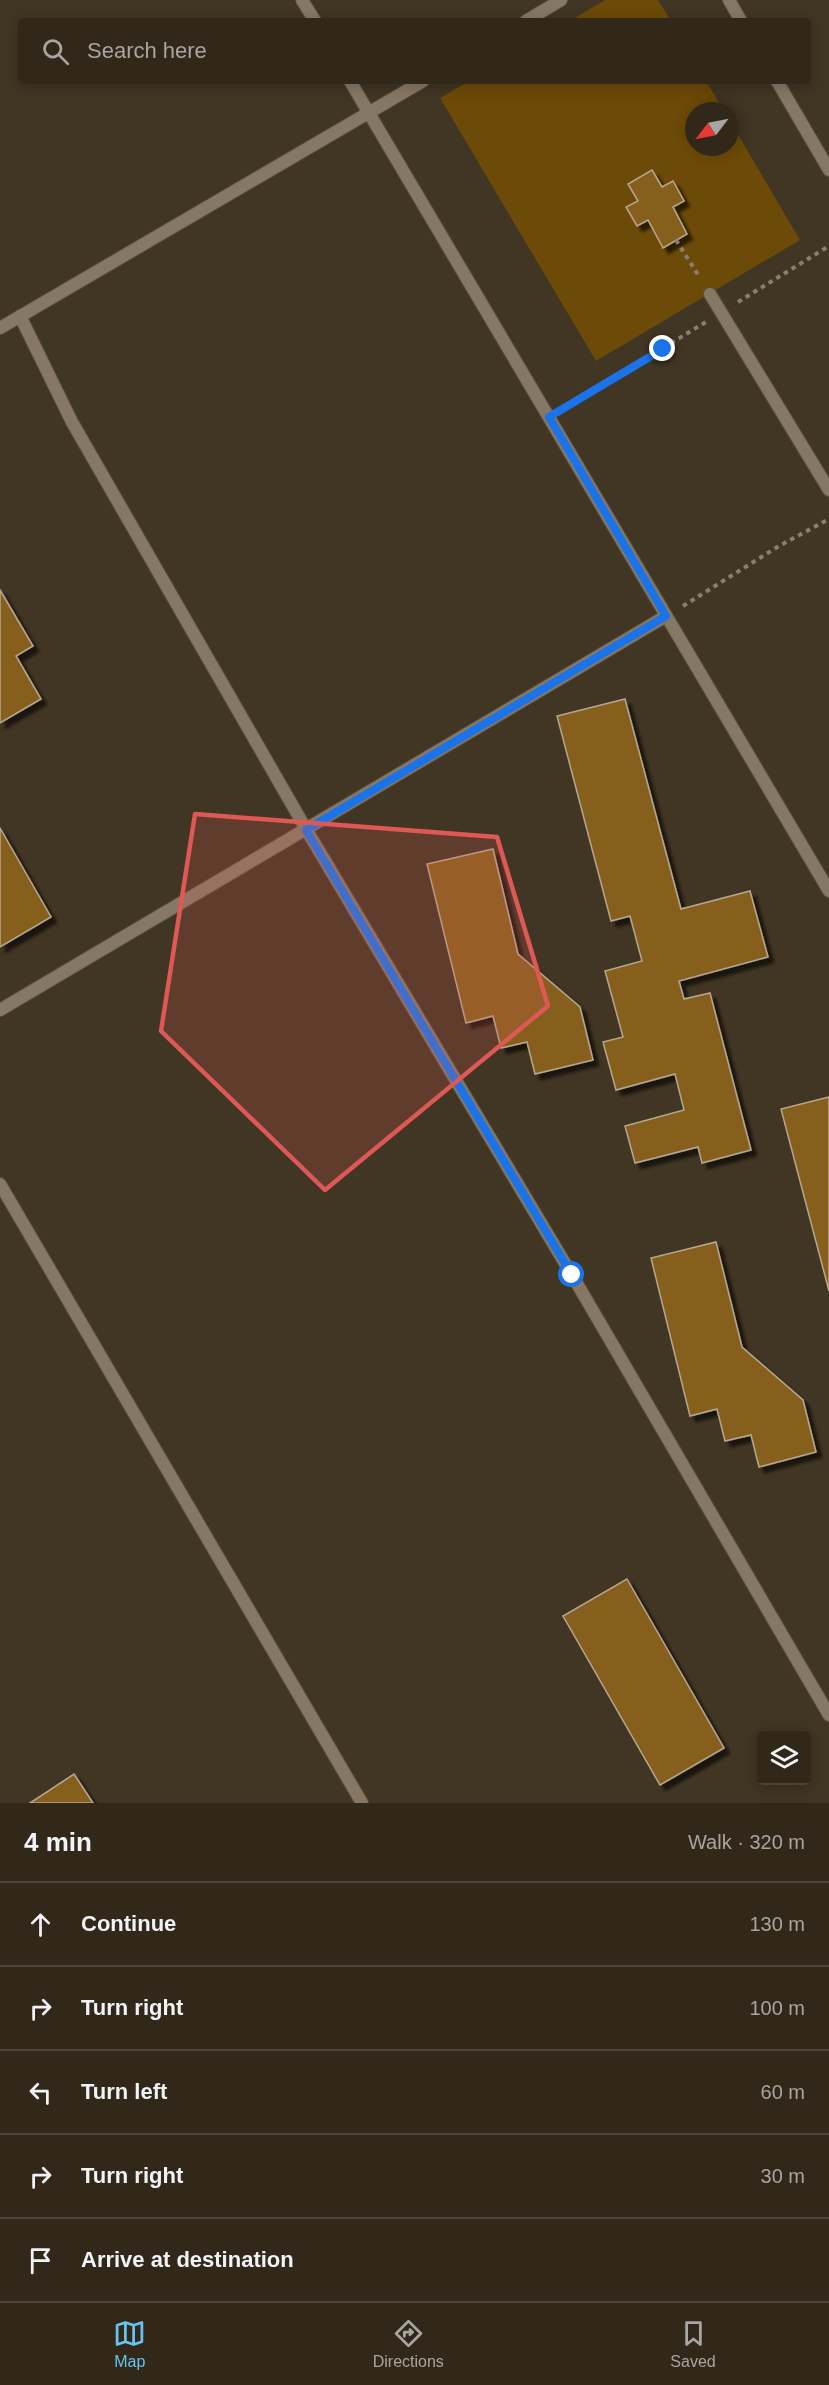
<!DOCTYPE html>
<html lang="en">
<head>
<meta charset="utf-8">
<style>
	:root { --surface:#31281a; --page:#3d3427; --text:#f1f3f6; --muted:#a8a6a2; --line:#4c4439; --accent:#66c4ef }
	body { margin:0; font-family:Helvetica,sans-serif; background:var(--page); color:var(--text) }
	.controls { position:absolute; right:18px; bottom:18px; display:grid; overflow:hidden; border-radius:6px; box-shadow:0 3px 15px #0003 }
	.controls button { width:54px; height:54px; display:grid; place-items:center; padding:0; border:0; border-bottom:2px solid var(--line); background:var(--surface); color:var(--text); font:30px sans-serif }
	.compass { position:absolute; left:685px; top:102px; width:54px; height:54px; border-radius:50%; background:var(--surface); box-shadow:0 3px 15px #0003; rotate:238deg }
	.stop { position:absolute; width:18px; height:18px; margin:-14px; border:4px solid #1a73e8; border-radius:50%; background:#fff }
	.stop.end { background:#1a73e8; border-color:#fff; box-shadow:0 2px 6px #0008 }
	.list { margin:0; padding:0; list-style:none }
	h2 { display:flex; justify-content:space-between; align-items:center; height:78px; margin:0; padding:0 24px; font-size:26px }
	h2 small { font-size:20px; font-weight:400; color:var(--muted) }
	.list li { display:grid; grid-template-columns:39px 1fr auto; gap:18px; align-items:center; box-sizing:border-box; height:84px; padding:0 24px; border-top:2px solid var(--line) }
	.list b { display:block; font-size:22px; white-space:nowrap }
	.list em { font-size:20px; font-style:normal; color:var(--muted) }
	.icon { flex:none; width:33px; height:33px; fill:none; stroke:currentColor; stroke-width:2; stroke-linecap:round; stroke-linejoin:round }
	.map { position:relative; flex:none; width:829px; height:1803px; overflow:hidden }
	.search { position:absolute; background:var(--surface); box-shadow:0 3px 15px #0003; left:18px; right:18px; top:18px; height:66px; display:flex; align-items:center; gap:15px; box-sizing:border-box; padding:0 21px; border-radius:6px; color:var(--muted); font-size:22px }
	.sheet { height:498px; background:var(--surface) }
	nav { display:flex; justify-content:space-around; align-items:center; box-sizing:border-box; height:84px; border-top:2px solid var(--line); background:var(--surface); font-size:16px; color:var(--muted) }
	nav a { display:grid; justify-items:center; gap:3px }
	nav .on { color:var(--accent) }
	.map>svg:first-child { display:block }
	.green { fill:#6c4a07 }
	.building { fill:#865f1e; stroke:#b6a791; stroke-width:1.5; filter:url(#shadow) }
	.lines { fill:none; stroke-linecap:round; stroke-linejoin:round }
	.service-casing { stroke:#5d5242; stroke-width:14 }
	.path { stroke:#897e6f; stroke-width:4; stroke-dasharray:4.5 4.5; stroke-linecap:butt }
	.service { stroke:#867864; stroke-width:12 }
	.route { stroke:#1a73e8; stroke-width:8 }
	.marked { fill:#de5956; fill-opacity:0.2; stroke:#de5956; stroke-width:4.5; stroke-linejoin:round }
</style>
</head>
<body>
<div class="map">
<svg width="829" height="1803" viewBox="0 0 829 1803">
	<defs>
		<filter id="shadow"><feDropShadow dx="5.5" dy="5.5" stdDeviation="1.5" flood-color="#0009"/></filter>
	</defs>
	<rect width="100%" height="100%" fill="#413523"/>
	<!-- green -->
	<g class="green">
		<polygon points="605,0 658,0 671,21 570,21"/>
		<polygon points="469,81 706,81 724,111 694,111 694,147 730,147 730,121 800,240 596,361 440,98"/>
	</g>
	<!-- building -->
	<g class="building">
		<polygon points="652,170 662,187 673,181 684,201 673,207 687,234 663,248 648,220 637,226 626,207 638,201 628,184"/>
		<polygon points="0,590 33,646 16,656 41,699 0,723"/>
		<polygon points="625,699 681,909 750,891 768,957 679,981 684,999 710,993 751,1150 702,1163 698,1147 635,1163 625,1126 684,1110 675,1074 616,1090 603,1042 623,1037 605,971 642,961 630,916 611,921 557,716"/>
		<polygon points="0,828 51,917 0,947"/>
		<polygon points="493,849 518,954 580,1007 593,1060 535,1074 527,1042 501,1048 493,1016 466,1023 427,864"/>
		<polygon points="829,1097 829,1291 781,1109"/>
		<polygon points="716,1242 742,1347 803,1400 816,1452 759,1467 751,1435 725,1441 717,1409 690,1416 651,1258"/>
		<polygon points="627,1579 724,1748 660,1785 563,1616"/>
		<polygon points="74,1774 93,1803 30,1803"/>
	</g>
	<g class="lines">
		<defs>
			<g id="service">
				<polyline points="302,0 315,21"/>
				<polyline points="729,0 741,21"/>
				<polyline points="526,21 561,0"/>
				<polyline points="350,81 829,891"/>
				<polyline points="777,81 829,170"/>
				<polyline points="710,294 829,490"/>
				<polyline points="20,316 72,422 306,829 572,1275 829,1715"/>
				<polyline points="0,328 423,81"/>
				<polyline points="0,1010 666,616"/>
				<polyline points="0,1184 362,1803"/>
			</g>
		</defs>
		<!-- service casing -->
		<use href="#service" class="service-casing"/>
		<!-- path -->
		<g class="path">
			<polyline points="676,240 700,278"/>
			<polyline points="738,302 829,246"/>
			<polyline points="563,408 706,322"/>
			<polyline points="683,606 779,546 829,519"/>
		</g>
		<!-- service -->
		<use href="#service" class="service"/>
	</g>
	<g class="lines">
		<!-- route -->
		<polyline class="route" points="572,1275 306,830 666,616 549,417 663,349"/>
	</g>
	<!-- marked area -->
	<path class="marked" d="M195,814L497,837L548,1006L325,1190L161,1031Z"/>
</svg>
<div class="controls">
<button><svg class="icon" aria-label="layers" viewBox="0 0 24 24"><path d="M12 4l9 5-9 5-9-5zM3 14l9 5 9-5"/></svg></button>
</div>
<svg class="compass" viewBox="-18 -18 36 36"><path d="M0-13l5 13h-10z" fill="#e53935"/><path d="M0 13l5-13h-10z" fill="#a8a6a2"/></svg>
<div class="stop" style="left:572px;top:1275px"></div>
<div class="stop end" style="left:663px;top:349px"></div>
<div class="search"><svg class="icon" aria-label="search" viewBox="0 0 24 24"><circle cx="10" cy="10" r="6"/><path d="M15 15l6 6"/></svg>Search here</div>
</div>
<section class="sheet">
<h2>4 min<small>Walk · 320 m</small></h2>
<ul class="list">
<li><svg class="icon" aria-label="ahead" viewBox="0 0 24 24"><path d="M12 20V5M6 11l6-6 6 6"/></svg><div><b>Continue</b></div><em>130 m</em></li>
<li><svg class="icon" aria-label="right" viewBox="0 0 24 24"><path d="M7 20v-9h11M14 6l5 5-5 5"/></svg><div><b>Turn right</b></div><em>100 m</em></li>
<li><svg class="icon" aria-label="left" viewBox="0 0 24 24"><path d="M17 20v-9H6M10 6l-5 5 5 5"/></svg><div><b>Turn left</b></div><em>60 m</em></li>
<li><svg class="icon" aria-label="right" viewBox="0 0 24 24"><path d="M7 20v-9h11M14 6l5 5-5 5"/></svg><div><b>Turn right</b></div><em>30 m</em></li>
<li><svg class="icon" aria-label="arrive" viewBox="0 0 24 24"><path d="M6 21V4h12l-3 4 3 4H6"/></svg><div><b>Arrive at destination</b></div></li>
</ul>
</section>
<nav>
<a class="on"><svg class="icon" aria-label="map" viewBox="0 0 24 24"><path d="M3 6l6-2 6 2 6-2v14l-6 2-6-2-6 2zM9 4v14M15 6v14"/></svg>Map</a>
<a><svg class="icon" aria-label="directions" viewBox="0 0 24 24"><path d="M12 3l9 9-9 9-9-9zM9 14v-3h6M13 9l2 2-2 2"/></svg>Directions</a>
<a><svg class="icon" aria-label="saved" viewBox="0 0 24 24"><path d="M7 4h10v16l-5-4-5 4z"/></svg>Saved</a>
</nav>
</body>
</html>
